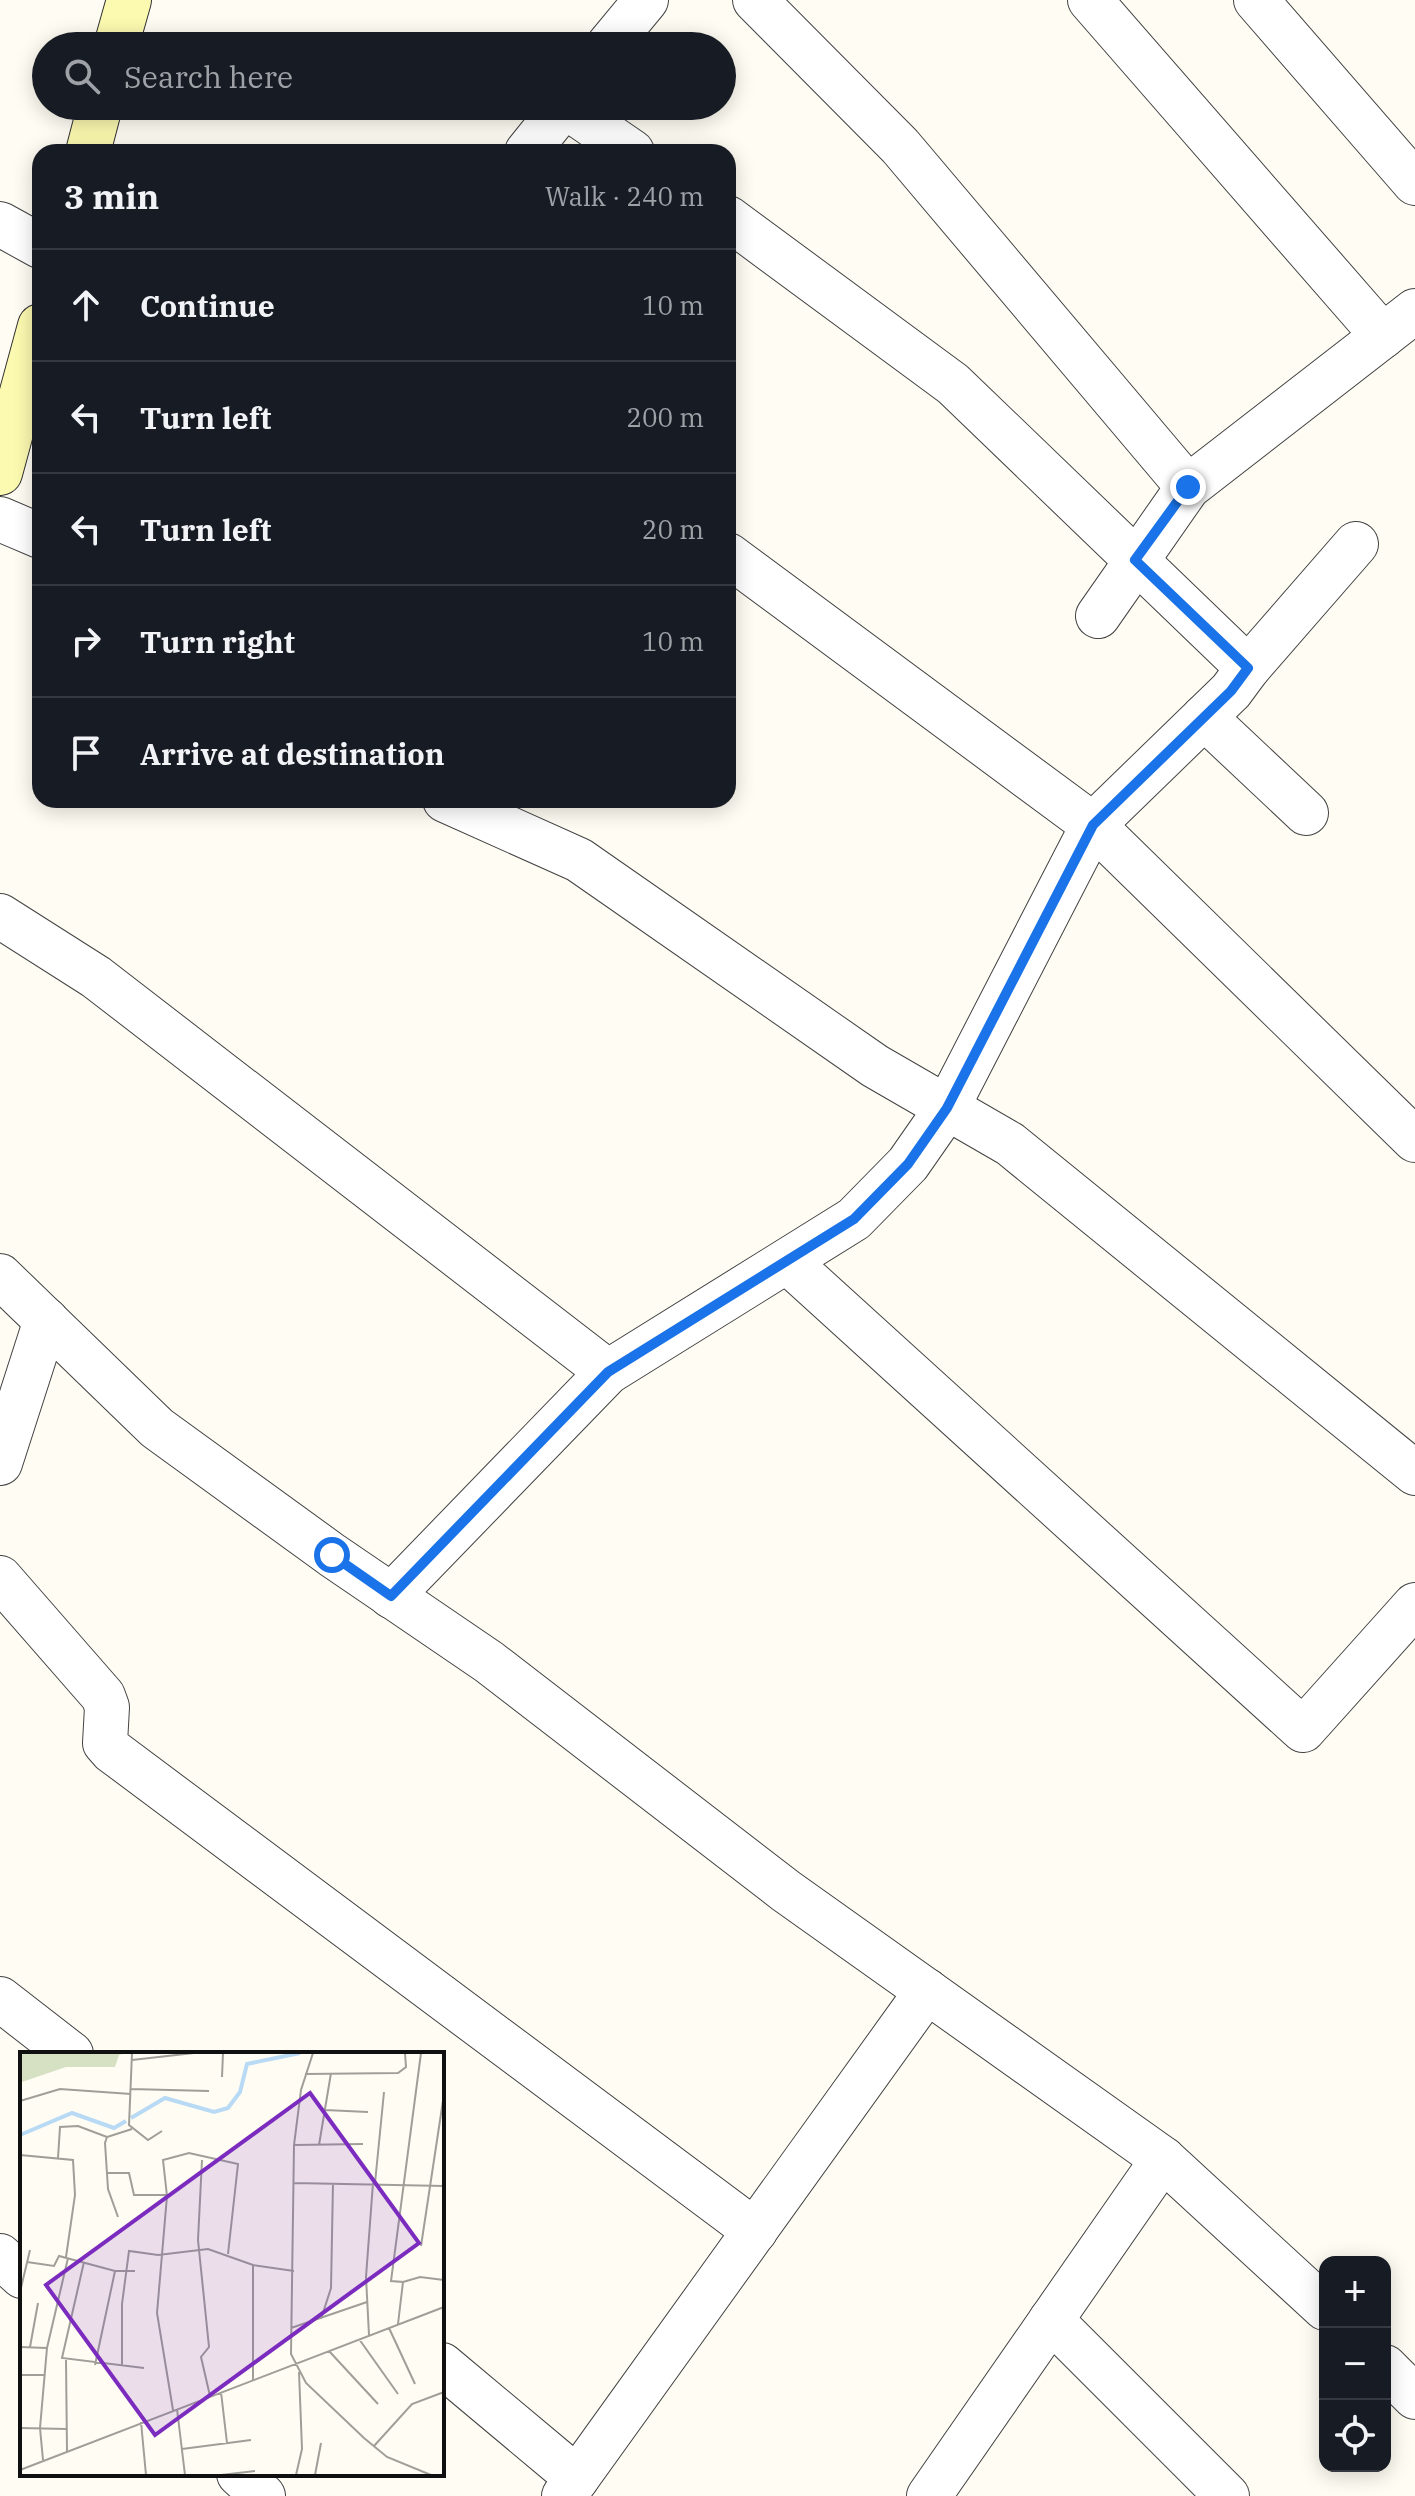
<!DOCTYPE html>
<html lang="en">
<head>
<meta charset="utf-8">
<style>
	:root { --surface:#171b24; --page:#20242c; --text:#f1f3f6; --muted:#9ea1a6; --line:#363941 }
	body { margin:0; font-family:"IBM Plex Serif",serif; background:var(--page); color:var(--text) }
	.controls { position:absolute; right:24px; bottom:24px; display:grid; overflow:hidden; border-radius:16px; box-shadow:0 4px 20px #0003 }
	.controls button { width:72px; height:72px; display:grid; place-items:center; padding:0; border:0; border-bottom:2px solid var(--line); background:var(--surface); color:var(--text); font:40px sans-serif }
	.stop { position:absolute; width:24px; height:24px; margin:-18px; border:6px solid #1a73e8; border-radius:50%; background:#fff }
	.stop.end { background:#1a73e8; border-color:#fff; box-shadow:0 2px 8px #0008 }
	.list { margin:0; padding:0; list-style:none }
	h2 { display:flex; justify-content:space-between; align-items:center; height:104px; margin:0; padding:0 32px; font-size:34px }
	h2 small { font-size:26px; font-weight:400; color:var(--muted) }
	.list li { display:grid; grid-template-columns:52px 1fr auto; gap:24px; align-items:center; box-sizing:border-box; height:112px; padding:0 32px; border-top:2px solid var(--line) }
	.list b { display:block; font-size:30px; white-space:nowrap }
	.list em { font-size:26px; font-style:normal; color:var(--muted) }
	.icon { flex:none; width:44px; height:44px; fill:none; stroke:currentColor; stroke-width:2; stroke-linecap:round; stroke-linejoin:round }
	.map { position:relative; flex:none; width:1415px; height:2496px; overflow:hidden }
	.search { position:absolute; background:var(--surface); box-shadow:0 4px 20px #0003; left:32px; top:32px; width:704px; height:88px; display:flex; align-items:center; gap:20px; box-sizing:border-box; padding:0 28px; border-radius:44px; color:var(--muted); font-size:30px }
	.panel { position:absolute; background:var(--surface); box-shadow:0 4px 20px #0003; left:32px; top:144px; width:704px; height:664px; border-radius:24px }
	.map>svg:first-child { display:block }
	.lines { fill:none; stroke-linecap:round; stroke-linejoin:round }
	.street-casing { stroke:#434343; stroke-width:46 }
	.secondary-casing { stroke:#323232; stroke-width:46 }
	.street { stroke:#fff; stroke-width:44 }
	.secondary { stroke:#fcf9b0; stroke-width:44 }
	.route { stroke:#1a73e8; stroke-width:10 }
	.inset-river { fill:none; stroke:#b9daf5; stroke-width:4 }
	.inset-road { fill:none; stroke:#9f9e98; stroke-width:2 }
	.view { fill:#7b2cbf; fill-opacity:0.15; stroke:#7b2cbf; stroke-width:4 }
	.inset-edge { fill:none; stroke:#101010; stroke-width:4 }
</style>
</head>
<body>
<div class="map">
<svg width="1415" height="2496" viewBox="0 0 1415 2496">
	<rect width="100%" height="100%" fill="#fffdf3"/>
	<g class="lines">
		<defs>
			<g id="street">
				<polyline points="755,0 900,146 1188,487"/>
				<polyline points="1090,0 1383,336"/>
				<polyline points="1256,0 1415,183"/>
				<polyline points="608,46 646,0"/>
				<polyline points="565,106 632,152"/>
				<polyline points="527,152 564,106"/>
				<polyline points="0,224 40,246"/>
				<polyline points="0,519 40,536"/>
				<polyline points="728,555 1093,825 1415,1140"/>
				<polyline points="1098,616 1188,487 1415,311"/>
				<polyline points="1248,668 1356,544"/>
				<polyline points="1204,717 1306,813"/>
				<polyline points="445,800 579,860 875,1066 1010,1144 1415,1473"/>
				<polyline points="0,916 96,977 608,1372"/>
				<polyline points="789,1263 1303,1730 1415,1605"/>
				<polyline points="0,1276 157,1428 332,1555 489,1662 786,1891 1163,2159 1325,2308"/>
				<polyline points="0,1463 46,1320"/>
				<polyline points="0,1578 103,1696 107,1707 105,1743 112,1751 755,2231"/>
				<polyline points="391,1596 608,1372 854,1219 908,1164 947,1108 1093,825 1231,691 1248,668 953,384 728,218"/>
				<polyline points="0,1999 71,2054"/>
				<polyline points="0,2256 22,2276"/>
				<polyline points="1051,2320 1227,2496"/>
				<polyline points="442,2365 577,2478"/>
				<polyline points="1385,2367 1415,2397"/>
				<polyline points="239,2474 263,2496"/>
				<polyline points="564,2496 927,1991"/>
				<polyline points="929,2496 1163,2159"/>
			</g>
			<g id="secondary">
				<polyline points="116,46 129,0"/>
				<polyline points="88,152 100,106"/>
				<polyline points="0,473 40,326"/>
			</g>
		</defs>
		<!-- street casing -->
		<use href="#street" class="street-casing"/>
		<!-- secondary casing -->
		<use href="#secondary" class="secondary-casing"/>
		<!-- street -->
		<use href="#street" class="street"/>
		<!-- secondary -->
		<use href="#secondary" class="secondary"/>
	</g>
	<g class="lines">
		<!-- route -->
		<polyline class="route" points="332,1555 391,1596 608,1372 854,1219 908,1164 947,1108 1093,825 1231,691 1248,668 1135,560 1188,487"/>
	</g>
	<!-- overview -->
	<g transform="translate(20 2052)">
		<rect width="424" height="424" fill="#fffdf3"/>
		<path d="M0,1H106L99,3L95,15H46L2,30Z" fill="#d6e1c3"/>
		<path class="inset-river" d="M111,66L145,46L194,60L208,56L220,40L227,12L280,1M0,83L52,61L94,76L106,69"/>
		<path class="inset-road" d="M112,1L109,73L128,88L142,79M293,1L281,38L274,93L271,302L286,331L344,386L367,405L411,423M112,8L174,1M285,22L378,21L386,15L385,1M202,25L203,1M111,37L189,39M0,49L40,37L111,42M305,58L348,60M274,93L343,92M299,93L311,21M0,103L53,108L55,143L46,205M38,106L40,75L58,74L87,85M182,108L178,188L189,295L181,305L190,344M87,121H109L114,143H146M274,131L424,134M355,131L364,40M98,165L88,137L85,91L87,85L112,77M401,194L424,42M7,210L34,214L39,204L95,219H115M64,210L42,306L124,316M383,230L400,225L424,228M0,240L10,198M301,267L311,236L313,131M378,272L383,230L371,229L401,1M271,276L347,250M369,276L395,332M349,283L346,225L353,131M339,287L378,342M0,295L27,296M10,295L18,251M309,299L358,352M46,308L47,399M75,313L95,219M102,315V252L109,199L138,203L188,197L233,213L274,219M0,323H25M233,328V213M201,340L207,391M157,357L165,423M153,358L137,261L147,144L143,108L169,101L218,112L208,202M121,370L126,423M0,376L47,377M354,394L392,352L424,340M162,397L231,388M23,408L20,376L27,296L48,206M0,418L424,255M201,423L235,419M276,423L282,397L279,320M295,423L301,391"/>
		<path class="view" d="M290,41L399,191L135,383L26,233Z"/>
		<rect width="424" height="424" class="inset-edge"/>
	</g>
</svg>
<div class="controls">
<button>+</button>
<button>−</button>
<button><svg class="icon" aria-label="locate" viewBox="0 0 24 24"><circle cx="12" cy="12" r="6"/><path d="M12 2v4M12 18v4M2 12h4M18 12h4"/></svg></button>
</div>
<div class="stop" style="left:332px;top:1555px"></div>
<div class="stop end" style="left:1188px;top:487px"></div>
<div class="search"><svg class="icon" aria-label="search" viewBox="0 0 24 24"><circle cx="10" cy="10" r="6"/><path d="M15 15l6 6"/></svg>Search here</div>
<section class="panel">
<h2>3 min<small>Walk · 240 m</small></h2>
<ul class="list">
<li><svg class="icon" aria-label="ahead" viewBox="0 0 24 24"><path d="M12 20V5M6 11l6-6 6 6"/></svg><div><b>Continue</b></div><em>10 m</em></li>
<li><svg class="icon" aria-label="left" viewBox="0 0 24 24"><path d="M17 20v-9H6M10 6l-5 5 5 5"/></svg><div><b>Turn left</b></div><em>200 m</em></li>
<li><svg class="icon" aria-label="left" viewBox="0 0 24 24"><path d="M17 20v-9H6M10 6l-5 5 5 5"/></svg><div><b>Turn left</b></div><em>20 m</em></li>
<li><svg class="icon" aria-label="right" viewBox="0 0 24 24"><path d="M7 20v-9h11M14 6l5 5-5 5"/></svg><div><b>Turn right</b></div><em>10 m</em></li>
<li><svg class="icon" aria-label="arrive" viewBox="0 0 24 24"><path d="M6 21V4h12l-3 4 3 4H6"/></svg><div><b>Arrive at destination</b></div></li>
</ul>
</section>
</div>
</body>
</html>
